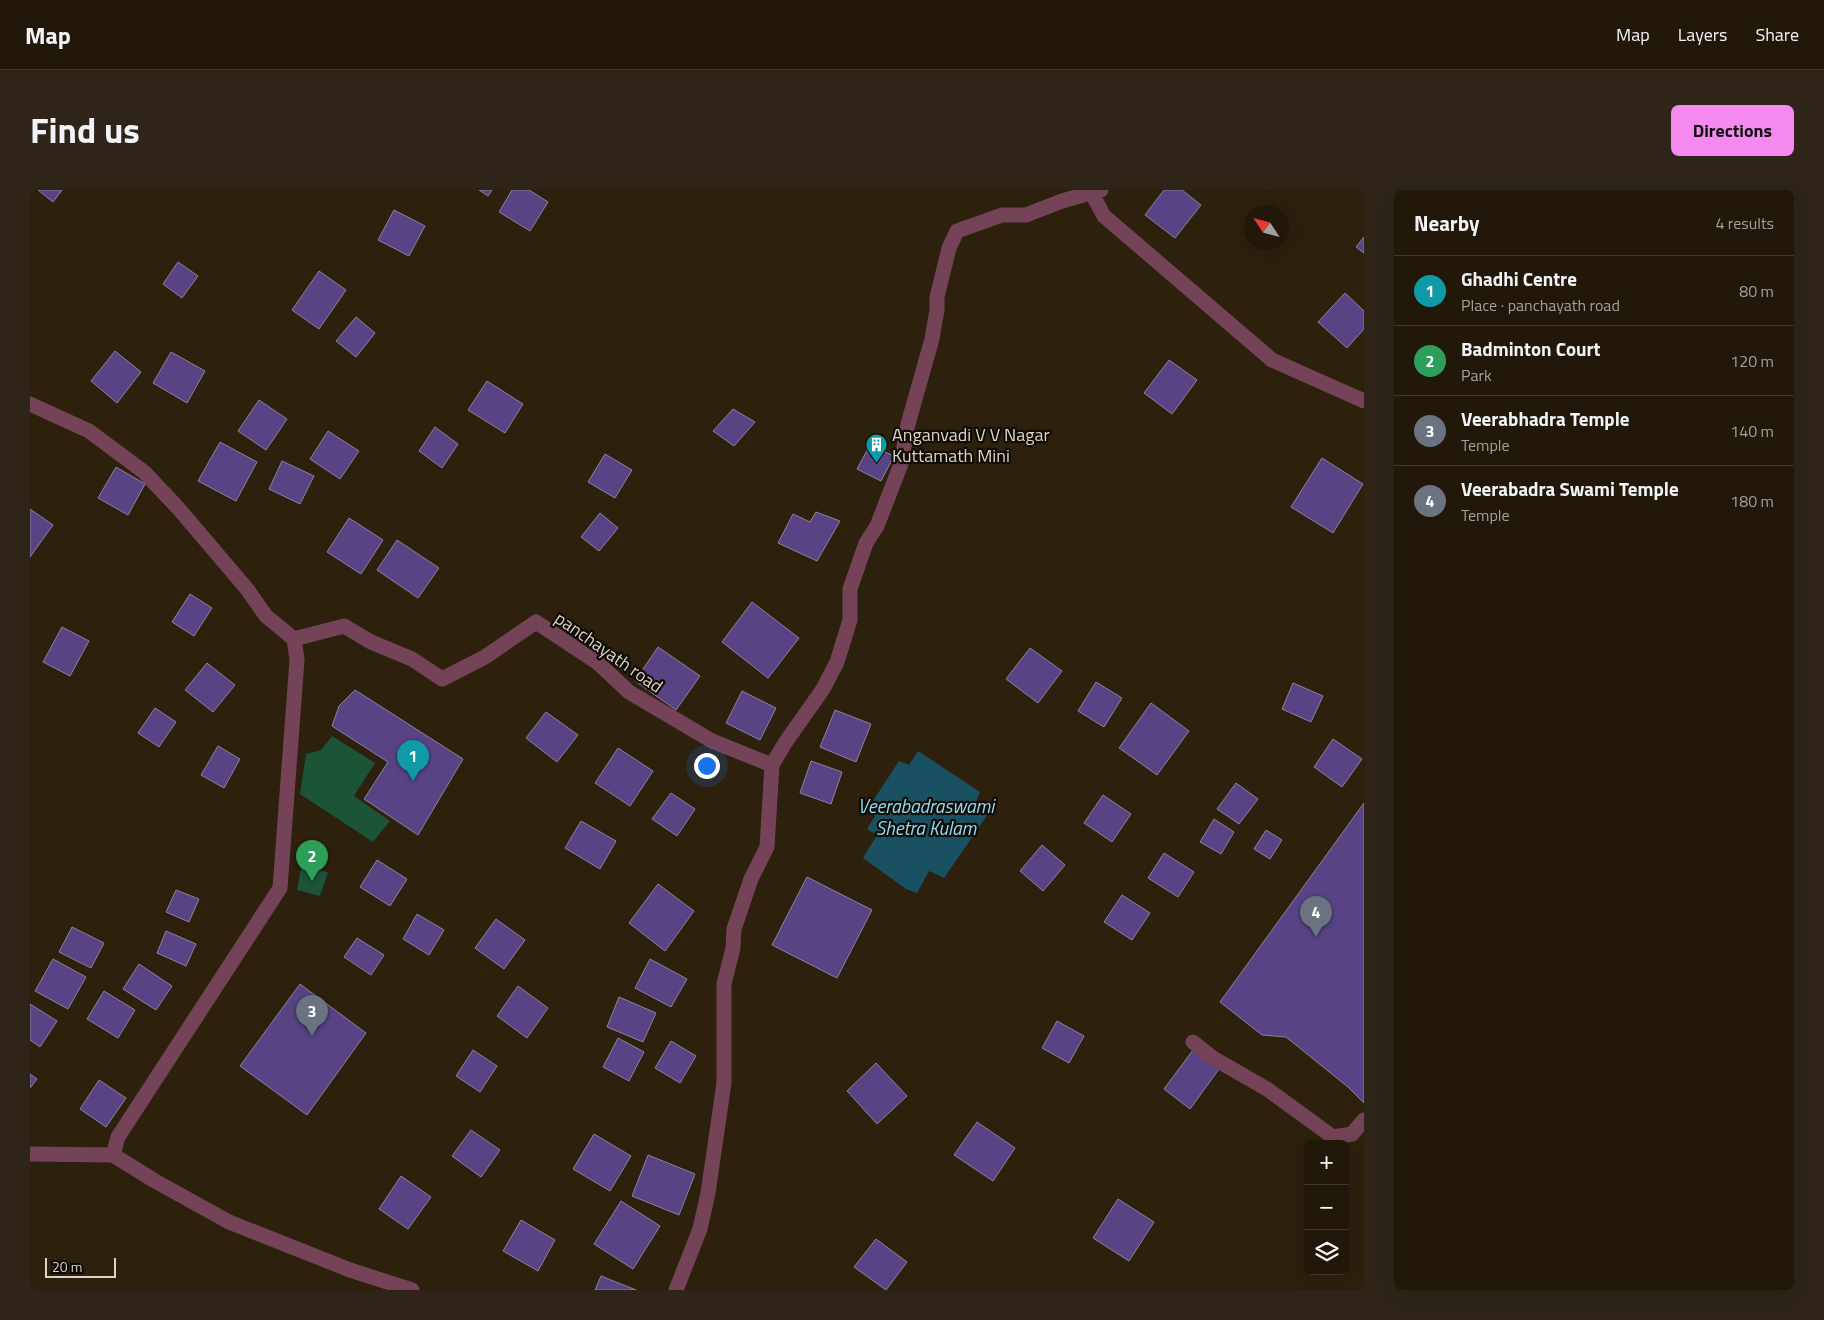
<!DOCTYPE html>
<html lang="en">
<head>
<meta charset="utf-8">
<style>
	:root { --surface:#22180a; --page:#2e2518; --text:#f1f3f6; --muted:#a2a09c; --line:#3f372b; --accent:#f489f0 }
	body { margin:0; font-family:"Titillium Web",sans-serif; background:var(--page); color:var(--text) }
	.controls { position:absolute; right:15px; bottom:15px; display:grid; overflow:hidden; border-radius:8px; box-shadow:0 5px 20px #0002 }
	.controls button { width:45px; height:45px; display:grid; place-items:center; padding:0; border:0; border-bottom:1px solid var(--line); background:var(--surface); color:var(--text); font:25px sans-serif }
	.compass { position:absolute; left:1214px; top:15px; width:45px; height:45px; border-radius:50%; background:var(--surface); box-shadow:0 5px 20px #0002; rotate:306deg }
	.scale { position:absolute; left:15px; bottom:12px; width:71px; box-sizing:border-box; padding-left:5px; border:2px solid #dcd4c8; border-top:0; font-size:14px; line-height:18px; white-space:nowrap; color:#dcd4c8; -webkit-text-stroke:4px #100b04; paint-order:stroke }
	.you { position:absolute; left:676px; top:575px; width:18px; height:18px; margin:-12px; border:4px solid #fff; border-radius:50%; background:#1a73e8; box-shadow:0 0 0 8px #1a73e833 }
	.badge { display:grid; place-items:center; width:32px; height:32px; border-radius:50%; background:var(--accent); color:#fff; font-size:16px; font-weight:700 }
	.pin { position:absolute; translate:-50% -41px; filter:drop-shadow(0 1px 2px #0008) }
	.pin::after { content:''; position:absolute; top:26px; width:18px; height:15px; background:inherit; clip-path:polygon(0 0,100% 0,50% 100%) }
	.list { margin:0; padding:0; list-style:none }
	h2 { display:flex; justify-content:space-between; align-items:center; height:65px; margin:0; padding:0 20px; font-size:21px }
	h2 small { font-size:16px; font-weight:400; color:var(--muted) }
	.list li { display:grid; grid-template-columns:32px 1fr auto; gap:15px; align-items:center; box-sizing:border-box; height:70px; padding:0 20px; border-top:1px solid var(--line) }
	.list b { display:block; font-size:19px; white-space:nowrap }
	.list p { margin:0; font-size:16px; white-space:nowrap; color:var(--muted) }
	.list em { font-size:16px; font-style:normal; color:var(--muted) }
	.icon { flex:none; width:28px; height:28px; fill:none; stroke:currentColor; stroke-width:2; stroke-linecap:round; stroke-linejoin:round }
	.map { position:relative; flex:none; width:1334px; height:1100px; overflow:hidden; border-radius:8px }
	header { display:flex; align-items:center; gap:30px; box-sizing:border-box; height:70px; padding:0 25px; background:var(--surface); border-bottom:1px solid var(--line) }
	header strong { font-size:24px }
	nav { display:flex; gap:28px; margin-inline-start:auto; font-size:18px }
	.intro { display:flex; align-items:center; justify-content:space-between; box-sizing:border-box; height:120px; padding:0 30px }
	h1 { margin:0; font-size:35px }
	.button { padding:12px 22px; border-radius:8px; background:var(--accent); color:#111; font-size:18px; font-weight:700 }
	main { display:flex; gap:30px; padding:0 30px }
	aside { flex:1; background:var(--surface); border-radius:8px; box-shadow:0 5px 20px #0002 }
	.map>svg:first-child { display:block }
	.green { fill:#1b5436 }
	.water { fill:#195163 }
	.building { fill:#584384; stroke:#8a849c }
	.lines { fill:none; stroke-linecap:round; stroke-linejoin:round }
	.minor { stroke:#754357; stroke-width:15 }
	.labels { text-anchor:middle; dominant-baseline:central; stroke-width:4.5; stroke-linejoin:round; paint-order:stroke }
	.poi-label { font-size:18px; fill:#dcd4c8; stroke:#100b04; text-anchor:start }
	.street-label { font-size:18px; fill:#dcd4c8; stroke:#100b04 }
	.water-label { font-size:19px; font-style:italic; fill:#91dbf5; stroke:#100b04 }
</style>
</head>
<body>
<header>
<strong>Map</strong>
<nav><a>Map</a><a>Layers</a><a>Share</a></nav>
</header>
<div class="intro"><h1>Find us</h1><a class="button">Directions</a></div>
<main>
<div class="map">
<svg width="1334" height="1100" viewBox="0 0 1334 1100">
	<rect width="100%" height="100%" fill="#2d200d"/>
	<!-- green -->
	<g class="green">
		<polygon points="302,546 345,573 324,606 360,631 343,652 270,604 276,564 291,560"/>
		<polygon points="271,678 298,682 290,706 267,700"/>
	</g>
	<!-- water -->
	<polygon class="water" points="888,561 950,602 945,614 958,624 914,688 899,681 887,703 876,699 833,668 847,645 837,639 845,626 837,620 869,571 879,575"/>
	<!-- building -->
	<g class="building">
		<polygon points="8,0 32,0 23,12"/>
		<polygon points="449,0 462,0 458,6"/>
		<polygon points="482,0 499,0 518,12 500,41 469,22"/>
		<polygon points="1134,0 1152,0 1171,15 1145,48 1115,25"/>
		<polygon points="364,20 395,36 379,66 348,50"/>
		<polygon points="1334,47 1334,63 1326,57"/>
		<polygon points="148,72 168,86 152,108 133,94"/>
		<polygon points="289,81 316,100 289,139 262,120"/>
		<polygon points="1315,103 1334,121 1334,139 1317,158 1288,132"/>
		<polygon points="326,127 345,143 326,167 306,151"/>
		<polygon points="85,161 111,182 87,213 61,191"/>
		<polygon points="141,162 175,181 157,213 123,193"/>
		<polygon points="1139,170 1167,190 1142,224 1114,203"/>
		<polygon points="457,191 493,214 475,243 438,220"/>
		<polygon points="229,210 257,229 236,260 208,241"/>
		<polygon points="703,219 725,232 704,256 683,241"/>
		<polygon points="405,237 428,254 412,278 389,261"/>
		<polygon points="298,241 329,261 310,289 280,269"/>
		<polygon points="190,252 227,272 206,311 168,291"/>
		<polygon points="840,255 864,266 851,291 827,279"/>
		<polygon points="575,264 602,280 585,308 558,292"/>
		<polygon points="1292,268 1333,294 1303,343 1261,317"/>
		<polygon points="252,271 284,286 270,314 239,299"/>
		<polygon points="86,277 115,294 98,325 68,308"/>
		<polygon points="0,319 23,335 0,367"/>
		<polygon points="786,322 810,331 787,371 748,353 763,324 780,332"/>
		<polygon points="570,323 588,338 569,361 551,347"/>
		<polygon points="319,328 353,350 331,384 297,362"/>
		<polygon points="367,350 409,378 388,408 347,380"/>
		<polygon points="160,404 182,418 164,446 142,432"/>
		<polygon points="722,412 769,448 738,488 692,452"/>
		<polygon points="32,437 59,451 40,486 13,472"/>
		<polygon points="628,457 670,486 646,520 605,491"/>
		<polygon points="1000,458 1032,481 1008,513 976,489"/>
		<polygon points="177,473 205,495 183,522 155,500"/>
		<polygon points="1066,492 1092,508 1074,537 1048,521"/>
		<polygon points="1263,493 1293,506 1281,532 1252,519"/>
		<polygon points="325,500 433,569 388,645 334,609 358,572 302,536 309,516"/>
		<polygon points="712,501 746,518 730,550 696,533"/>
		<polygon points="1121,513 1159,541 1127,585 1089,558"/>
		<polygon points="125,518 146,532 129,557 108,543"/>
		<polygon points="805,520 841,534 826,572 790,557"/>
		<polygon points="516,522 548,545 527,572 496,548"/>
		<polygon points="1303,549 1332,569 1312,597 1284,577"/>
		<polygon points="188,556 210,569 194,598 171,585"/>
		<polygon points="588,558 623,581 600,616 565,593"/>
		<polygon points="781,571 812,582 801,614 770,603"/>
		<polygon points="1206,593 1228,609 1209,634 1187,619"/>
		<polygon points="641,603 665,619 647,646 622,629"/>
		<polygon points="1073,605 1101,624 1082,652 1054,633"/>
		<polygon points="1334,613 1334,913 1318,897 1256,847 1232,845 1190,812"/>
		<polygon points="1184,629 1204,642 1191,664 1170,652"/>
		<polygon points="551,631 586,651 570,679 535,658"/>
		<polygon points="1236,640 1252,650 1240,669 1224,659"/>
		<polygon points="1012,655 1035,675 1013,701 990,681"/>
		<polygon points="1134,663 1164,682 1148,707 1118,688"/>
		<polygon points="347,670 377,689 360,716 330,697"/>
		<polygon points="777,687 842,720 807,788 742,755"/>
		<polygon points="628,694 664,721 635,761 599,733"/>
		<polygon points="146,700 169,709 159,732 136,722"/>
		<polygon points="1092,705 1120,723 1102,750 1074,732"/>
		<polygon points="387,724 414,740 399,765 373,749"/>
		<polygon points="466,729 495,750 474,779 445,758"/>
		<polygon points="42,737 74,753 61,778 29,762"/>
		<polygon points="136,741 166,754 156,776 127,763"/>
		<polygon points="327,748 354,765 341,785 314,767"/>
		<polygon points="23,769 56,787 38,819 5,801"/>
		<polygon points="620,769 657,789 641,817 605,798"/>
		<polygon points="109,774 142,796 126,820 93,799"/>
		<polygon points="270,794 336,843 277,925 210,876"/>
		<polygon points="488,796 518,818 497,848 467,826"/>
		<polygon points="74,801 105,820 88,848 57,829"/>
		<polygon points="589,807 626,823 613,852 577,837"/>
		<polygon points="0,814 27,831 10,857 0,850"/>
		<polygon points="1027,831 1054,846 1039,873 1012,858"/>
		<polygon points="588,848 614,862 599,891 573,877"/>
		<polygon points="641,851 666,866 650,893 625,878"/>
		<polygon points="443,860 467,876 450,902 426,886"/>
		<polygon points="1163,860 1189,879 1160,919 1134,899"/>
		<polygon points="846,873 877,906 847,934 817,901"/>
		<polygon points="0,884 7,889 0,898"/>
		<polygon points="69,890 96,908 76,937 50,919"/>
		<polygon points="947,932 985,958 963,991 924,965"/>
		<polygon points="441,940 470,960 451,987 422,966"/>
		<polygon points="564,944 601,966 580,1001 543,979"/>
		<polygon points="618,965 665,984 649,1025 602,1006"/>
		<polygon points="371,986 401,1007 378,1039 349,1019"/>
		<polygon points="1088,1009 1124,1032 1099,1071 1063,1048"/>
		<polygon points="591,1011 630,1036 603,1079 564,1054"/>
		<polygon points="491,1030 525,1050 508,1081 473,1061"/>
		<polygon points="846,1049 877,1072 856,1100 824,1077"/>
		<polygon points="571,1086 606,1100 565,1100"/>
	</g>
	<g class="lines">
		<!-- minor -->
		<g class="minor">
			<polyline points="1061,2 1074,26 1242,170 1334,211"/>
			<polyline points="0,214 59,241 114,282 148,318 217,399 236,426 264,449 267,470 250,698 88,947 83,965 125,991 199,1032 320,1080 382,1100"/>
			<polyline points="264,449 314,436 341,452 382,469 412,489 455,467 506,432 568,473 599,502 682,551 742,575"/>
			<polyline points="1163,852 1183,868 1237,899 1303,947 1322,944 1334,930"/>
			<polyline points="0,964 83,965"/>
			<polyline points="646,1100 670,1039 678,1003 694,893 694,794 703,758 704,739 721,689 737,657 742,575 755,553 793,499 807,472 820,430 820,399 836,353 847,336 871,274 878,234 902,149 907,120 907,107 919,58 927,41 972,25 996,25 1032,11 1071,0"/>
		</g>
	</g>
	<!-- icons -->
	<defs>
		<symbol id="building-pin" viewBox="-11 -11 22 30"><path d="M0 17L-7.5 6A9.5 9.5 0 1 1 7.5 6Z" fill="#0f9aa8" stroke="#100b04"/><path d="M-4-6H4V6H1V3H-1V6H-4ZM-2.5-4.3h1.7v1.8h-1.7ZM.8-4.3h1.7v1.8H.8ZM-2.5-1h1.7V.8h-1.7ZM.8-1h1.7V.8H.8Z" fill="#fff"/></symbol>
	</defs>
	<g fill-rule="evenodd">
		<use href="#building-pin" x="834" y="242" width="25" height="34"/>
	</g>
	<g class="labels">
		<!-- poi labels -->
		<g class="poi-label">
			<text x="862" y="244">Anganvadi V V Nagar<tspan x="862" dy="21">Kuttamath Mini</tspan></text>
		</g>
		<!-- street labels -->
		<g class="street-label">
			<text transform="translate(579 462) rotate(35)">panchayath road</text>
		</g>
		<!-- water labels -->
		<g class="water-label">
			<text x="896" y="615">Veerabadraswami<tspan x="896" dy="22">Shetra Kulam</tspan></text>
		</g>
	</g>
</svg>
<div class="controls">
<button>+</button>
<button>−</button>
<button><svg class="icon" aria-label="layers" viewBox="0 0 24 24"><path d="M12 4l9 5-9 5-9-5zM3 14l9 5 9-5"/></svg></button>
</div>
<svg class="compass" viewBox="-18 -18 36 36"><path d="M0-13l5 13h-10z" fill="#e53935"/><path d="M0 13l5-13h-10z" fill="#a2a09c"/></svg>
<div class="scale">20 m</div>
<div class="you"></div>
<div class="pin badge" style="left:383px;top:591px;background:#0f9aa8">1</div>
<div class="pin badge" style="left:282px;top:691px;background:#2e9e5b">2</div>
<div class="pin badge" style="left:282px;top:846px;background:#6b7280">3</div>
<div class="pin badge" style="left:1286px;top:747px;background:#6b7280">4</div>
</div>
<aside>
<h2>Nearby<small>4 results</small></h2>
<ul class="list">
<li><span class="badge" style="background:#0f9aa8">1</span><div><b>Ghadhi Centre</b><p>Place · panchayath road</p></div><em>80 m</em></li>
<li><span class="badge" style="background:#2e9e5b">2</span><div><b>Badminton Court</b><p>Park</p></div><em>120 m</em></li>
<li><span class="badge" style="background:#6b7280">3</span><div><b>Veerabhadra Temple</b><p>Temple</p></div><em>140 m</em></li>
<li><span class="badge" style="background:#6b7280">4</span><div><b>Veerabadra Swami Temple</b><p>Temple</p></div><em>180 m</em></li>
</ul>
</aside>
</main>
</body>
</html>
